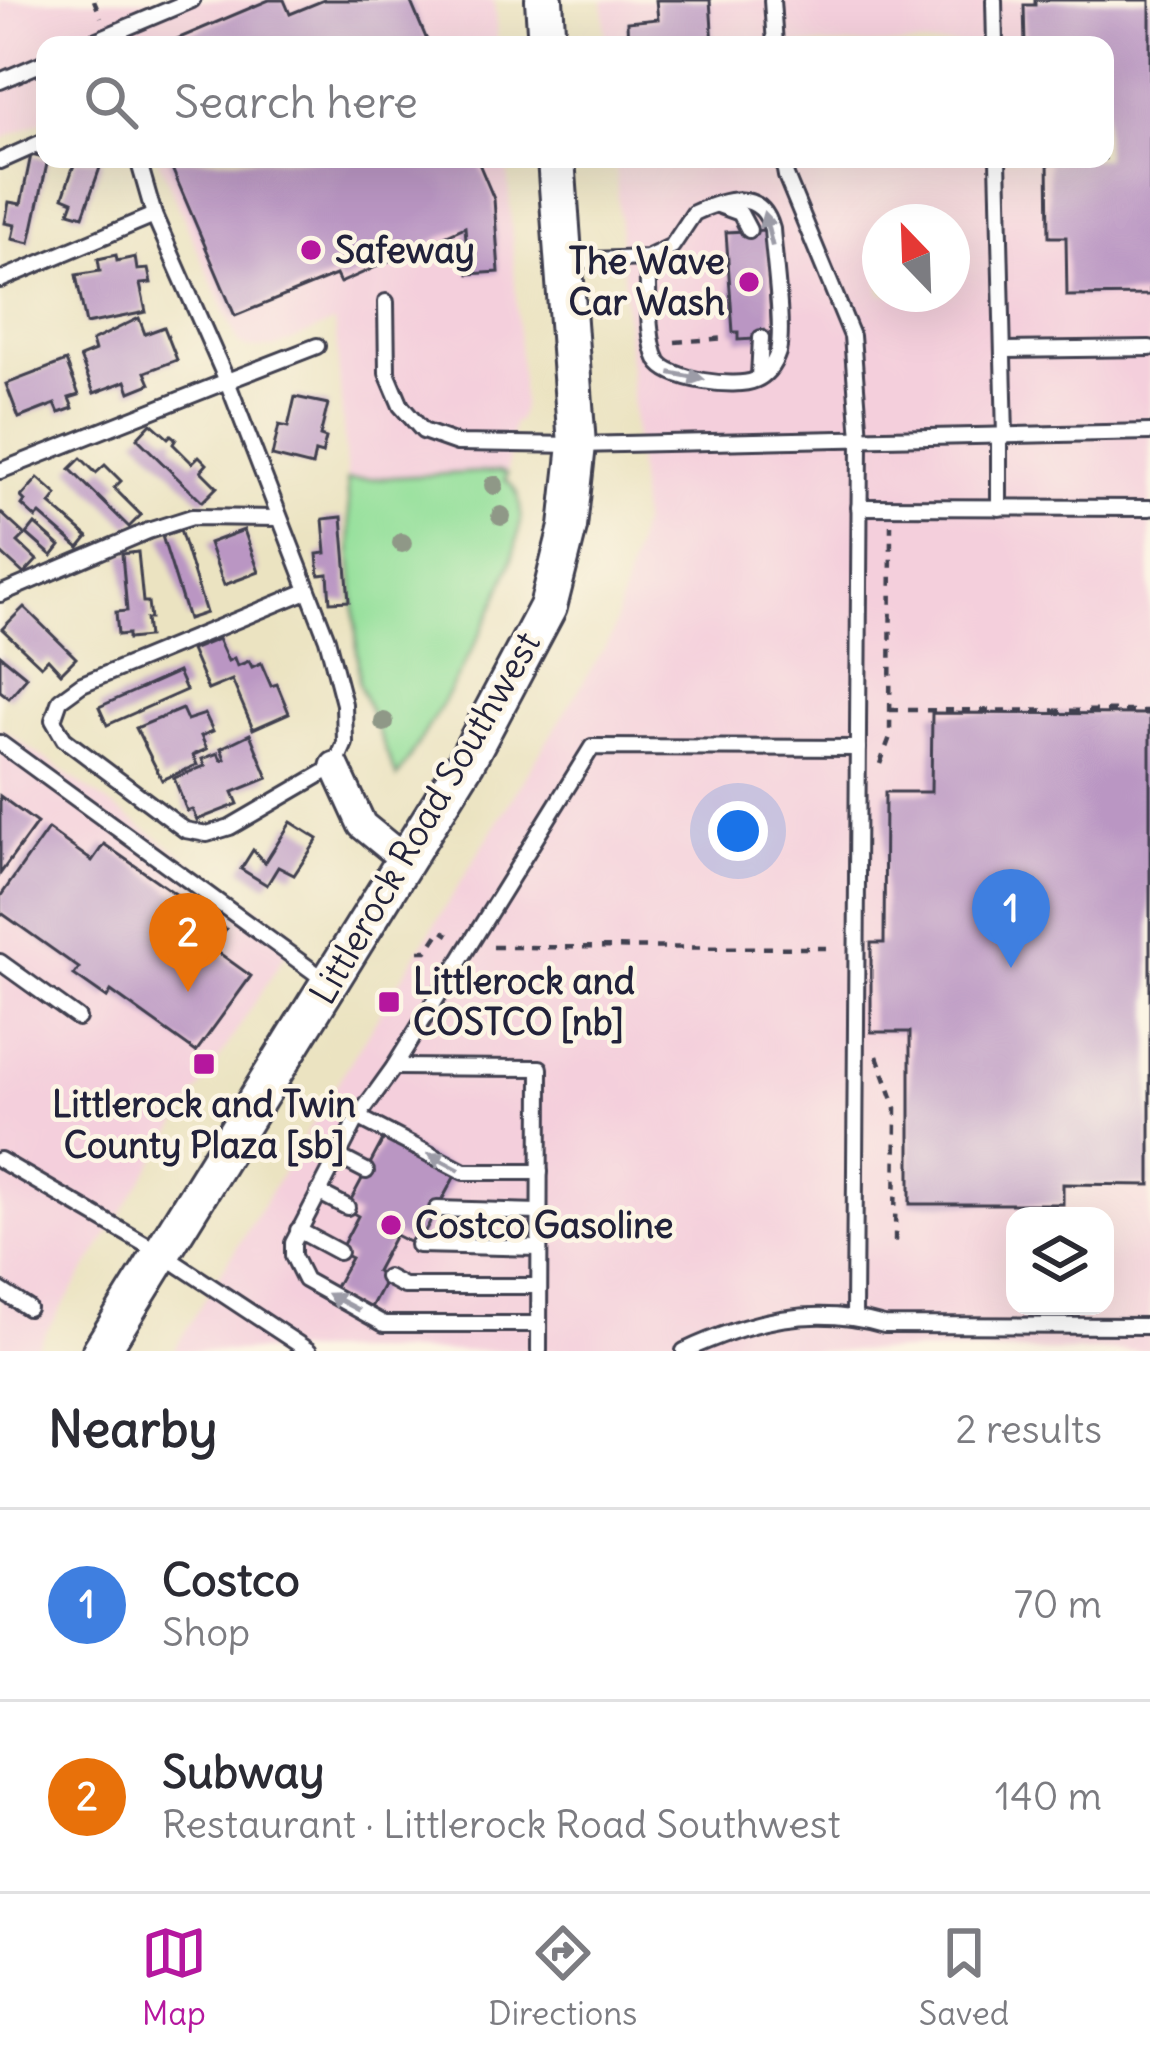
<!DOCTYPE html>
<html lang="en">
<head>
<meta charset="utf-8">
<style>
	:root { --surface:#fff; --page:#f7f7f7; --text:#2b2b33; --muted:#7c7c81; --line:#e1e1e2; --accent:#b5179e }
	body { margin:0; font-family:Delius,sans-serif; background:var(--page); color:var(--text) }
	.controls { position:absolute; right:36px; bottom:36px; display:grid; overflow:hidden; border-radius:24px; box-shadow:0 12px 48px #0002 }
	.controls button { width:108px; height:108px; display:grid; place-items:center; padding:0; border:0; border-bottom:3px solid var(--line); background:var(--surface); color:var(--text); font:60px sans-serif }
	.compass { position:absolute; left:862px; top:204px; width:108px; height:108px; border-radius:50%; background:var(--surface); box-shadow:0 12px 48px #0002; rotate:337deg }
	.you { position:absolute; left:738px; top:831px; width:42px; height:42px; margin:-30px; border:9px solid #fff; border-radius:50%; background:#1a73e8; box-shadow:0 0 0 18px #1a73e833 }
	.badge { display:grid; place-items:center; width:78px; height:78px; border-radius:50%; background:var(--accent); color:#fff; font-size:39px; font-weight:700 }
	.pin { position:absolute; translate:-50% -99px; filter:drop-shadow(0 3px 6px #0008) }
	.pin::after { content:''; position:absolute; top:63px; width:42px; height:36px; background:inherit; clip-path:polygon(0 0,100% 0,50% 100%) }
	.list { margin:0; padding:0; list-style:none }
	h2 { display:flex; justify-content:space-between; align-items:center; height:156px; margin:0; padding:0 48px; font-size:51px }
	h2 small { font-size:39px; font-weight:400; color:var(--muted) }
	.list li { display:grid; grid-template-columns:78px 1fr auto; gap:36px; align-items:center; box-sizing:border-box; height:192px; padding:0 48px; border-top:3px solid var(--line) }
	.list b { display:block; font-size:45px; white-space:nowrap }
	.list p { margin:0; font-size:39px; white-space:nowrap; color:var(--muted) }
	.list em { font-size:39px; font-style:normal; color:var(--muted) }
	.icon { flex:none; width:66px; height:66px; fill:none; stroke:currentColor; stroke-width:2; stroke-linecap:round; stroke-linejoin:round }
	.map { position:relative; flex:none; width:1150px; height:1351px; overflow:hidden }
	.search { position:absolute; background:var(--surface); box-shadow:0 12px 48px #0002; left:36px; right:36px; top:36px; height:132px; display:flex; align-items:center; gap:30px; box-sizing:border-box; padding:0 42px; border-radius:24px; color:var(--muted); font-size:45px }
	.sheet { height:540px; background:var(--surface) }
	nav { display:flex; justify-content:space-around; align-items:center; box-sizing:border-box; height:168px; border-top:3px solid var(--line); background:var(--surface); font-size:33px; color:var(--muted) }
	nav a { display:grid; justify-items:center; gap:6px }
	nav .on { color:var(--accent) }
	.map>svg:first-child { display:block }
	.built { fill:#f4cfdc; fill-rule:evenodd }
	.green { fill:#95e09b; stroke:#5c816b; stroke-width:3 }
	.building { fill:#ba96c3 }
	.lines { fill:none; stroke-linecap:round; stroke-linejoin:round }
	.service-casing { stroke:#403f4f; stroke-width:20 }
	.minor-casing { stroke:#403f4f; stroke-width:33 }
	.secondary-casing { stroke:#403f4f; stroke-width:42 }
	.path { stroke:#403f4f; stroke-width:4.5; stroke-dasharray:9 9; stroke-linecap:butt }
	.service { stroke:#fff; stroke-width:14 }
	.minor { stroke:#fff; stroke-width:27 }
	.secondary { stroke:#fff; stroke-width:36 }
	.tree { fill:#8f9887 }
	.oneway { fill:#9c9ca7 }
	.poi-dot { fill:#b5179e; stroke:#fcf5e5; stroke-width:4.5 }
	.labels { text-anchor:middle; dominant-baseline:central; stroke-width:9; stroke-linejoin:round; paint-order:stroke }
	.poi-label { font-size:36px; font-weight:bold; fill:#22223b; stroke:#fcf5e5; text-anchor:start }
	.street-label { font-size:36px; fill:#22223b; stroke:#fcf5e5 }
</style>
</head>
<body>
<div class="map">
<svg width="1150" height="1351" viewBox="0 0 1150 1351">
	<rect width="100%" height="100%" fill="#fcf5e5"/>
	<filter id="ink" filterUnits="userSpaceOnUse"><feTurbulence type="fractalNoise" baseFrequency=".00833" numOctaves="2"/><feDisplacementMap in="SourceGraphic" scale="24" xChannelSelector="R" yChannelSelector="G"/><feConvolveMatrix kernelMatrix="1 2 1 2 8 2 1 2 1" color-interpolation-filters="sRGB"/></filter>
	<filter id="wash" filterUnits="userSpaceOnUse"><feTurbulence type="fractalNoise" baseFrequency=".004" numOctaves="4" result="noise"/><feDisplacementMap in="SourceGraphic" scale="48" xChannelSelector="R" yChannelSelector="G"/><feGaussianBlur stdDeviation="2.7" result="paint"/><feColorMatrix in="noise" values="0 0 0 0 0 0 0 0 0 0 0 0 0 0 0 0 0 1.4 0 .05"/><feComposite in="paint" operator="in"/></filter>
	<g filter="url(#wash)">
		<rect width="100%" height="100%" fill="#ebe3c1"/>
		<!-- built -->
		<g class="built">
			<polygon points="0,0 494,0 498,45 45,45 45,120 0,140"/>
			<path d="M603,0H1150V1351H173L612,635L641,524L615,159H1105V45H606ZM880,222H952V294H880ZM1015,1216H1105V1306H1015Z"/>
			<polygon points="158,159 507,159 523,405 518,421 513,423 507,474 500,471 347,480 335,322 274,348 248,348 239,344"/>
			<polygon points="0,727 297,936 34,1351 0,1351"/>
		</g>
		<!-- green -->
		<path class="green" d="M500,471L507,474L505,480C567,516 423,735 397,778L359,684L347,480Z"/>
		<g id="blocks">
			<!-- building -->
			<g class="building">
				<polygon points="269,0 284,0 290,14 324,0 410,0 429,45 163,45"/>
				<polygon points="656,0 710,0 713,45 628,45 627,22 658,19"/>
				<polygon points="1035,0 1150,0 1150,295 1067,296 1066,237 1049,237 1048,159 1105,159 1105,45 1025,45 1024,5 1035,5"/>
				<polygon points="31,155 48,159 30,243 12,239 15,225 5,223 9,202 21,204"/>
				<polygon points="76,159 103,159 83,216 69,212 73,201 63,197"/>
				<polygon points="168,159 477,159 494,199 499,272 469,274 465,227 340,283 336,275 235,316"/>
				<polygon points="766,230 772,338 738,340 738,332 733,332 726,232"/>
				<polygon points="116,255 117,261 135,257 137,270 148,269 151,283 140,284 146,312 86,324 76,275 100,271 98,259"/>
				<polygon points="139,318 145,334 164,327 177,360 145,372 150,384 130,392 126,381 94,393 80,357 95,351 92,341"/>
				<polygon points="66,361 79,395 69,398 73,408 59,413 55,404 19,418 6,384"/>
				<polygon points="295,397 328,404 320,436 326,438 322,454 315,452 312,466 272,456 279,425 288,427"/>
				<polygon points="151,423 168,438 171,435 176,439 173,444 192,463 199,456 207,464 201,471 217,487 202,502 137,438"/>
				<polygon points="81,458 96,473 105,465 121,481 114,488 141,515 129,527 70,469"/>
				<polygon points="38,478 57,495 50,504 88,537 79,548 40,514 36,518 22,505 25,501 21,497"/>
				<polygon points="0,512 25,535 18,542 37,560 24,574 0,552"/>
				<polygon points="342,517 349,601 330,602 328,574 319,575 317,554 326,553 323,519"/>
				<polygon points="35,524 60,546 52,556 27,534"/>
				<polygon points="180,530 206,613 188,619 162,536"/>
				<polygon points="244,530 259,572 224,585 209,543"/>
				<polygon points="138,552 143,602 148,602 150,619 146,619 148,637 128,639 128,634 118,635 116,612 127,611 122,554"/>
				<polygon points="24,607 76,658 61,673 48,659 41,666 2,629"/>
				<polygon points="218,639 228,661 234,658 237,666 249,661 252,667 261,663 271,686 277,684 289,713 253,729 232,680 208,690 191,650"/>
				<polygon points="0,655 27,677 9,698 0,691"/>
				<polygon points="178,672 186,690 107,725 99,707"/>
				<polygon points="182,709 187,720 205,714 213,731 201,736 207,749 193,755 197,765 162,780 136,728"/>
				<polygon points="932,713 1150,714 1150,1185 1063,1184 1063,1204 910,1204 910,1032 871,1032 871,943 884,943 885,792 931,792"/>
				<polygon points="250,734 268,778 233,792 238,804 197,820 192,809 187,811 174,778 205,766 202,759 218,753 221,760 225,759 221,748"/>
				<polygon points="0,796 37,823 0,874"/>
				<polygon points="291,822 318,839 294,875 278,867 267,885 241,869 253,850 265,863"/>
				<polygon points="48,829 92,861 104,844 226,929 212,948 251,976 196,1052 111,991 107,998 74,975 79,968 0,912 0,897"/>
				<polygon points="386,1134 457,1172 417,1246 395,1235 376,1271 387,1277 368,1313 331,1294 351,1258 339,1252 358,1216 346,1209"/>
			</g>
		</g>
	</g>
	<g filter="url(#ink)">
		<use href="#blocks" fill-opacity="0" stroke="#403f4f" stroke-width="3"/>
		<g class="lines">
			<defs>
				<g id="service">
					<polyline points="772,0 775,45"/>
					<polyline points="994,0 995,45"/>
					<polyline points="85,45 192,0"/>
					<polyline points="0,81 45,62"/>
					<polyline points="138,159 154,215"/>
					<polyline points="783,159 786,176 852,336 860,438 854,1316"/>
					<polyline points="998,159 1005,436"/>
					<polyline points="0,161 45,141"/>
					<polyline points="718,205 740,213 749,230"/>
					<path d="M564,261L647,258L672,246L694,213C725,199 761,188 772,229C774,260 784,325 778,352C774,364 767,375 755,380C736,389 669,380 658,361C646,338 649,285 647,258"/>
					<polyline points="0,280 154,215 227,381 0,471"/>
					<polyline points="386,302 387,373 401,406 423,431 457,443 577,445 1150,432"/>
					<polyline points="1004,350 1150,348"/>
					<polyline points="759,377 761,338"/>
					<polyline points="999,436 999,508"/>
					<polyline points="859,507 1150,508"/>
					<polyline points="307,591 82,684 60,700 53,720 64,739 185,830 207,834 230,827 335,766 345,743 344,704 327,639 227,381 317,346"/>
					<polyline points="0,594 148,531 192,517 279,518"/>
					<polyline points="0,743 325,980"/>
					<polyline points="0,962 78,1018"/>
					<polyline points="394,1067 540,1068 539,1351"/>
					<polyline points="358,1117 464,1172 540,1172"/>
					<polyline points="337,1156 366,1171"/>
					<polyline points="0,1160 162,1254 309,1351"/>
					<polyline points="318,1192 347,1207"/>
					<polyline points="437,1209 539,1212"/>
					<polyline points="298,1230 339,1252"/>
					<polyline points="418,1245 539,1248"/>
					<polyline points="387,1277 404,1286 539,1286"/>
					<polyline points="0,1290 28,1308"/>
					<polyline points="539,1324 384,1324 305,1280 293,1256 293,1243 358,1117 394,1067 592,747 858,748"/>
					<path d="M684,1351C749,1321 813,1304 884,1325L1150,1326"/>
				</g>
				<polyline id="minor" points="335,766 362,825 405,860"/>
				<g id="secondary">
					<polyline points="544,0 547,45"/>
					<polyline points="101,1351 466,762 548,607 568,527 577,445 556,159"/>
				</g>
			</defs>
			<!-- service casing -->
			<use href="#service" class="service-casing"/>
			<!-- minor casing -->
			<use href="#minor" class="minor-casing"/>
			<!-- secondary casing -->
			<use href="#secondary" class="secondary-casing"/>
			<!-- path -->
			<g class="path">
				<polyline points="94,0 101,17"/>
				<polyline points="675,342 727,338"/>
				<polyline points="890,710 1150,711"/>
				<polyline points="880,764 890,737 891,525"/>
				<polyline points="493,947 835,948"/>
				<polyline points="419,951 427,951 441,930 449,935"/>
				<polyline points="877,1056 896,1108 895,1245"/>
			</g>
			<!-- service -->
			<use href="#service" class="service"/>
			<!-- minor -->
			<use href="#minor" class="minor"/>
			<!-- secondary -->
			<use href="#secondary" class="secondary"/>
		</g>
		<!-- trees -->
		<g class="tree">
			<circle cx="494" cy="485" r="10"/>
			<circle cx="501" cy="516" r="10"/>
			<circle cx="402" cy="543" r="10"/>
			<circle cx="384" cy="722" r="10"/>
		</g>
		<!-- one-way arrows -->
		<defs><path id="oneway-solid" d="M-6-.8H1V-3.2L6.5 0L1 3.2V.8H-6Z" transform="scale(3)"/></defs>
		<g class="oneway">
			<use href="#oneway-solid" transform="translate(768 229) rotate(-104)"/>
			<use href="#oneway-solid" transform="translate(687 376) rotate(11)"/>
			<use href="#oneway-solid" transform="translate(444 1162) rotate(-152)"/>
			<use href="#oneway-solid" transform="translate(343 1302) rotate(-152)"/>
		</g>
	</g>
	<!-- markers -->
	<g class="poi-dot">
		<circle cx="311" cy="250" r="12"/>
		<circle cx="749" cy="282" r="12"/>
		<rect x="377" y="990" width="24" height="24" rx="6"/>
		<rect x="192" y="1052" width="24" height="24" rx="6"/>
		<circle cx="391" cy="1225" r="12"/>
	</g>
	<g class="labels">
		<!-- poi labels -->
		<g class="poi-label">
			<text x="335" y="250">Safeway</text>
			<text x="725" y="261" text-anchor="end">The Wave<tspan x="725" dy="41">Car Wash</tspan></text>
			<text x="413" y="981">Littlerock and<tspan x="413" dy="41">COSTCO [nb]</tspan></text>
			<text x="204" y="1104" text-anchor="middle">Littlerock and Twin<tspan x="204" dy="41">County Plaza [sb]</tspan></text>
			<text x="415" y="1225">Costco Gasoline</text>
		</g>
		<!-- street labels -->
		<g class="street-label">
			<text transform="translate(425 818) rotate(-60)">Littlerock Road Southwest</text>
		</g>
	</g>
</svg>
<div class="controls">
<button><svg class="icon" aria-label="layers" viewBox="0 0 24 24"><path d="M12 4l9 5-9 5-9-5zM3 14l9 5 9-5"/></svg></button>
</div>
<svg class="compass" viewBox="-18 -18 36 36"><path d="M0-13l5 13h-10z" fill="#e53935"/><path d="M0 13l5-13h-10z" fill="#7c7c81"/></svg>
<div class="you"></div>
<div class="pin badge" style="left:1011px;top:968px;background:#3f7fe0">1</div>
<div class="pin badge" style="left:188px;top:992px;background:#e8710a">2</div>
<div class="search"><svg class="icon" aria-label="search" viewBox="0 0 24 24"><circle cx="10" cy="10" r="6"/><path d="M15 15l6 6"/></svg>Search here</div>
</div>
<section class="sheet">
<h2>Nearby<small>2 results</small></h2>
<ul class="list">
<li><span class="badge" style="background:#3f7fe0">1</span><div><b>Costco</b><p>Shop</p></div><em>70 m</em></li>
<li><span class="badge" style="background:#e8710a">2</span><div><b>Subway</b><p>Restaurant · Littlerock Road Southwest</p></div><em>140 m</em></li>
</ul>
</section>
<nav>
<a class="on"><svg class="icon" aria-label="map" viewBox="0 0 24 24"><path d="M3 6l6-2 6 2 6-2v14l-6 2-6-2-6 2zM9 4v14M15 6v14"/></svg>Map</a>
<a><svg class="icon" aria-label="directions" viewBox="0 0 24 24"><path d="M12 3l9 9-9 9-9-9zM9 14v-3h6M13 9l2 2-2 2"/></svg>Directions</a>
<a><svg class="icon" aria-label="saved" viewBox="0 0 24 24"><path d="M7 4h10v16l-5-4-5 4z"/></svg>Saved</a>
</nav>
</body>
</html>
